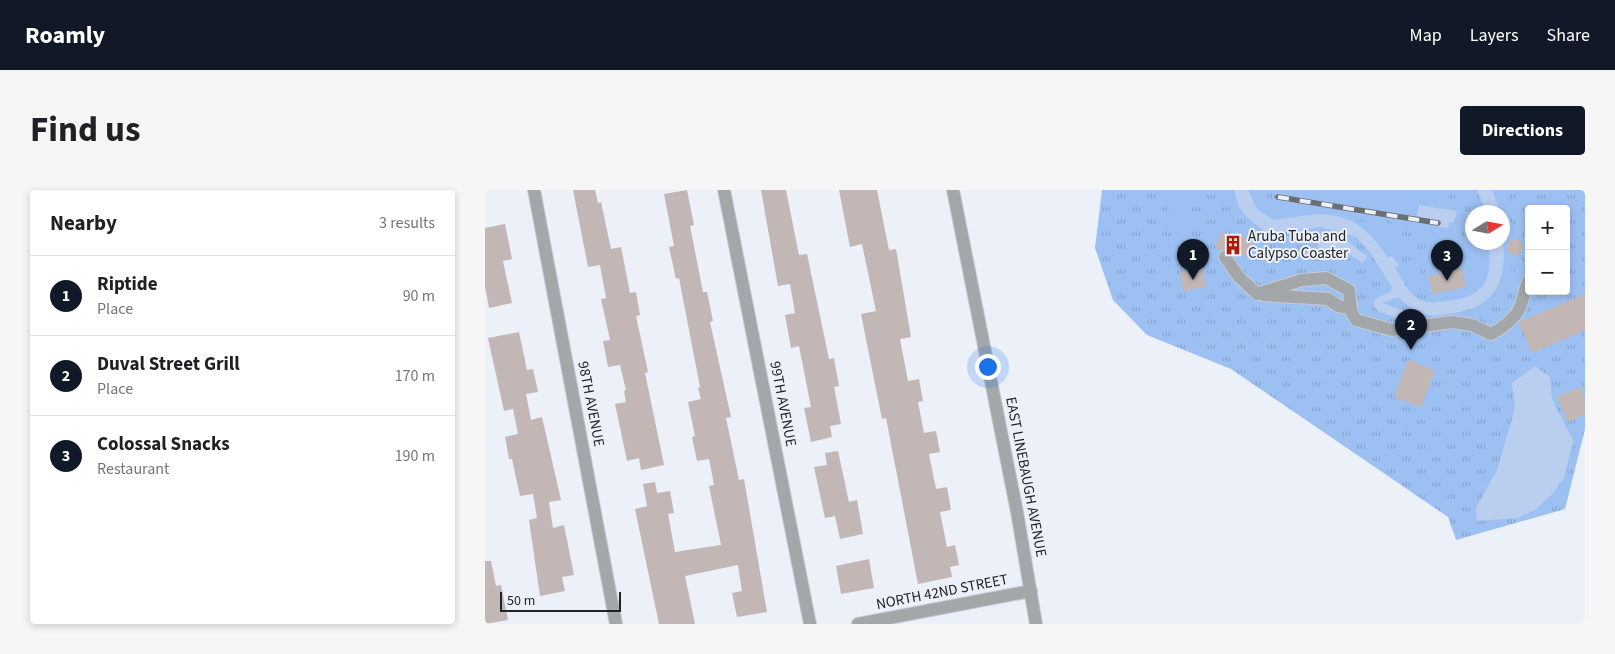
<!DOCTYPE html>
<html lang="en">
<head>
<meta charset="utf-8">
<style>
	:root { --surface:#fff; --page:#f6f6f6; --text:#202124; --muted:#757577; --line:#e0e0e0; --accent:#111827 }
	body { margin:0; font-family:"Source Sans 3",sans-serif; background:var(--page); color:var(--text) }
	.controls { position:absolute; right:15px; top:15px; display:grid; overflow:hidden; border-radius:5px; box-shadow:0 2px 8px #0003 }
	.controls button { width:45px; height:45px; display:grid; place-items:center; padding:0; border:0; border-bottom:1px solid var(--line); background:var(--surface); color:var(--text); font:25px sans-serif }
	.compass { position:absolute; left:980px; top:15px; width:45px; height:45px; border-radius:50%; background:var(--surface); box-shadow:0 2px 8px #0003; rotate:79deg }
	.scale { position:absolute; left:15px; bottom:12px; width:121px; box-sizing:border-box; padding-left:5px; border:2px solid #212326; border-top:0; font-size:14px; line-height:18px; white-space:nowrap; color:#212326; -webkit-text-stroke:4px #ebf0f9; paint-order:stroke }
	.you { position:absolute; left:502px; top:176px; width:18px; height:18px; margin:-12px; border:4px solid #fff; border-radius:50%; background:#1a73e8; box-shadow:0 0 0 8px #1a73e833 }
	.badge { display:grid; place-items:center; width:32px; height:32px; border-radius:50%; background:var(--accent); color:#fff; font-size:16px; font-weight:700 }
	.pin { position:absolute; translate:-50% -41px; filter:drop-shadow(0 1px 2px #0008) }
	.pin::after { content:''; position:absolute; top:26px; width:18px; height:15px; background:inherit; clip-path:polygon(0 0,100% 0,50% 100%) }
	.list { margin:0; padding:0; list-style:none }
	h2 { display:flex; justify-content:space-between; align-items:center; height:65px; margin:0; padding:0 20px; font-size:21px }
	h2 small { font-size:16px; font-weight:400; color:var(--muted) }
	.list li { display:grid; grid-template-columns:32px 1fr auto; gap:15px; align-items:center; box-sizing:border-box; height:80px; padding:0 20px; border-top:1px solid var(--line) }
	.list b { display:block; font-size:19px; white-space:nowrap }
	.list p { margin:0; font-size:16px; white-space:nowrap; color:var(--muted) }
	.list em { font-size:16px; font-style:normal; color:var(--muted) }
	.map { position:relative; flex:none; width:1100px; height:434px; overflow:hidden; border-radius:5px }
	header { display:flex; align-items:center; gap:30px; box-sizing:border-box; height:70px; padding:0 25px; background:var(--accent); color:#fff }
	header strong { font-size:24px }
	nav { display:flex; gap:28px; margin-inline-start:auto; font-size:18px }
	.intro { display:flex; align-items:center; justify-content:space-between; box-sizing:border-box; height:120px; padding:0 30px }
	h1 { margin:0; font-size:35px }
	.button { padding:12px 22px; border-radius:5px; background:var(--accent); color:#fff; font-size:18px; font-weight:700 }
	main { display:flex; gap:30px; padding:0 30px }
	aside { flex:1; background:var(--surface); border-radius:5px; box-shadow:0 2px 8px #0003 }
	.map>svg:first-child { display:block }
	.park { fill:url(#park-tufts); fill-rule:evenodd }
	.garden { fill:#9dc0f2 }
	.water { fill:#bacfef }
	.building { fill:#c2b7b5 }
	.lines { fill:none; stroke-linecap:round; stroke-linejoin:round }
	.street-casing { stroke:#c7cbd3; stroke-width:14 }
	.street { stroke:#a4a7aa; stroke-width:12 }
	.rail-casing { stroke:#6b6e73; stroke-width:5.5 }
	.rail { stroke:#ebf0f9; stroke-width:4; stroke-dasharray:11; stroke-linecap:butt }
	.labels { text-anchor:middle; dominant-baseline:central; stroke-width:4; stroke-linejoin:round; paint-order:stroke }
	.poi-label { font-size:15px; fill:#212326; stroke:#ebf0f9; text-anchor:start }
	.street-label { font-size:15px; fill:#212326; stroke:#ebf0f9 }
</style>
</head>
<body>
<header>
<strong>Roamly</strong>
<nav><a>Map</a><a>Layers</a><a>Share</a></nav>
</header>
<div class="intro"><h1>Find us</h1><a class="button">Directions</a></div>
<main>
<aside>
<h2>Nearby<small>3 results</small></h2>
<ul class="list">
<li><span class="badge">1</span><div><b>Riptide</b><p>Place</p></div><em>90 m</em></li>
<li><span class="badge">2</span><div><b>Duval Street Grill</b><p>Place</p></div><em>170 m</em></li>
<li><span class="badge">3</span><div><b>Colossal Snacks</b><p>Restaurant</p></div><em>190 m</em></li>
</ul>
</aside>
<div class="map">
<svg width="1100" height="434" viewBox="0 0 1100 434">
	<defs>
		<pattern id="park-tufts" width="24" height="20" patternUnits="userSpaceOnUse" patternTransform="scale(1.25)"><rect width="24" height="20" fill="#9dc0f2"/><path d="M3 7l-1-3M5 7V3M7 7l1-3M15 17l-1-3M17 17v-4M19 17l1-3" fill="none" stroke="#87a5cf"/></pattern>
	</defs>
	<rect width="100%" height="100%" fill="#ebf0f9"/>
	<!-- park -->
	<path class="park" d="M617,0H1100V239L1080,319L971,350L963,327L746,179L662,145L628,110L610,58ZM1044,19H1081V101H1044ZM988,22H1018V52H988Z"/>
	<!-- garden -->
	<g class="garden">
		<polygon points="679,0 703,0 705,47 693,50 688,42"/>
		<path d="M798,0H960L964,8L978,17L981,27L978,33V41L974,44L977,22L940,15L938,28L969,33L967,49L971,51L969,58C961,63 948,59 939,54V44L915,37L897,27L877,28L860,25L859,29L833,23L788,30L772,19L765,7L791,13L794,2L798,3Z"/>
		<polygon points="1007,0 1023,0 1025,29 1031,44 1030,50 1026,50 1023,55 1023,61 1029,65 1028,67 1018,67 1018,22 1015,22"/>
		<path d="M867,32C888,31 913,31 914,58L904,68L886,44Z"/>
		<path d="M981,67L1005,76C1004,108 973,110 949,113L959,108L963,103L976,101L975,98L981,96L977,78L969,80L962,74L948,77L950,69Z"/>
		<polygon points="927,69 933,71 937,77 930,105 910,78"/>
		<path d="M1018,77L1026,79L1036,87L1037,92C999,126 998,127 948,129V125L984,121L1017,84Z"/>
		<polygon points="964,137 970,138 972,143 953,190 948,187 961,154 961,140"/>
	</g>
	<!-- water -->
	<g class="water">
		<path d="M749,0H763L772,19L788,30C843,22 869,16 903,68L907,66L914,76L910,78C917,89 923,103 934,109C942,114 952,112 961,111C1001,107 1007,90 1004,53L1018,52V49C1022,89 1012,117 969,123C939,128 935,126 913,107L897,113L922,122L912,128L894,122L888,115L890,109L906,101L907,97L885,62L871,47L835,37L792,43L779,41L761,26L754,17Z"/>
		<polygon points="992,0 1007,0 1015,22 1001,22"/>
		<polygon points="934,15 972,21 969,33 964,32 963,38 953,37 954,31 938,28 932,25"/>
		<path d="M848,43C862,48 869,58 882,66L878,73L862,63L839,71L831,49Z"/>
		<polygon points="1050,176 1065,187 1067,209 1088,251 1079,288 1068,303 1050,320 1033,328 992,331 991,318 1012,280 1026,233 1030,216 1027,193"/>
	</g>
	<!-- building -->
	<g class="building">
		<polygon points="88,0 110,0 113,13 116,12 126,59 136,57 145,103 151,102 155,125 151,126 163,182 160,183 179,275 156,280 154,268 142,271 130,214 141,212 139,201 141,200 135,175 123,177 118,151 125,150 116,109 121,108 115,75 103,77"/>
		<polygon points="202,0 209,35 205,36 218,102 222,102 228,131 225,132 246,227 241,228 254,290 259,289 282,422 252,427 247,403 257,401 253,375 200,386 210,434 174,434 150,319 162,316 158,294 170,292 172,303 185,301 189,323 183,324 190,362 236,355 224,296 229,295 224,269 212,271 207,247 210,246 203,212 216,209 213,198 215,197 194,88 191,89 184,57 189,56 179,4"/>
		<polygon points="276,0 301,0 314,65 322,64 344,169 349,168 354,196 349,197 356,234 345,236 347,247 326,252 319,218 326,217 314,156 306,158 300,125 310,123 305,94 293,96"/>
		<polygon points="354,0 392,0 404,60 411,59 426,147 415,149 423,191 434,189 438,211 433,212 439,243 451,241 455,262 444,264 451,299 462,297 466,320 455,322 462,357 470,355 474,375 465,377 467,387 433,394 401,228 397,229 376,124 391,121 377,54 365,57"/>
		<polygon points="20,34 27,69 18,71 27,113 4,118 0,97 0,38"/>
		<polygon points="736,42 751,49 753,44 768,51 760,67 745,60 735,60 730,58"/>
		<circle cx="1030" cy="57" r="8"/>
		<polygon points="717,78 721,97 698,101 695,82"/>
		<polygon points="977,78 981,97 948,104 943,86"/>
		<polygon points="1100,104 1100,140 1047,163 1034,133 1036,131"/>
		<polygon points="34,142 42,180 48,179 53,202 41,204 46,230 57,227 76,310 64,312 68,338 79,335 89,385 77,387 80,401 55,406 44,330 52,328 48,304 35,306 27,269 24,269 20,247 33,244 28,219 19,221 3,148"/>
		<polygon points="923,170 950,180 936,217 909,207"/>
		<polygon points="1095,197 1100,208 1100,224 1083,232 1072,207"/>
		<polygon points="353,261 364,312 372,310 378,344 355,349 350,326 340,328 329,277 342,275 340,263"/>
		<polygon points="384,369 389,398 356,404 351,376"/>
		<polygon points="0,371 6,371 11,396 16,395 23,430 0,434"/>
	</g>
	<g class="lines">
		<defs>
			<g id="street">
				<polyline points="49,0 131,434"/>
				<polyline points="239,0 325,434"/>
				<polyline points="468,0 532,322 551,434"/>
				<path d="M740,67L754,87L772,104L817,90L841,88L864,100L866,121L871,130L907,140L967,132L987,135L1006,144C1016,139 1031,128 1035,117C1039,108 1039,99 1044,90"/>
				<polyline points="779,105 843,109 853,116 866,118"/>
				<polyline points="373,434 546,401"/>
			</g>
		</defs>
		<!-- street casing -->
		<use href="#street" class="street-casing"/>
		<!-- street -->
		<use href="#street" class="street"/>
		<defs>
			<polyline id="rail" points="793,7 953,33"/>
		</defs>
		<!-- rail casing -->
		<use href="#rail" class="rail-casing"/>
		<!-- rail -->
		<use href="#rail" class="rail"/>
	</g>
	<!-- icons -->
	<defs>
		<symbol id="building-bare" viewBox="-9 -9 18 18"><path d="M-4-6H4V6H1V3H-1V6H-4ZM-2.5-4.3h1.7v1.8h-1.7ZM.8-4.3h1.7v1.8H.8ZM-2.5-1h1.7V.8h-1.7ZM.8-1h1.7V.8H.8Z" fill="#ab1b07" stroke="#ebf0f9" stroke-width="2.5" paint-order="stroke"/></symbol>
	</defs>
	<g fill-rule="evenodd">
		<use href="#building-bare" x="734" y="41" width="28" height="28"/>
	</g>
	<g class="labels">
		<!-- poi labels -->
		<g class="poi-label">
			<text x="763" y="46">Aruba Tuba and<tspan x="763" dy="17">Calypso Coaster</tspan></text>
		</g>
		<!-- street labels -->
		<g class="street-label">
			<text transform="translate(106 214) rotate(79)">98TH AVENUE</text>
			<text transform="translate(298 214) rotate(79)">99TH AVENUE</text>
			<text transform="translate(541 287) rotate(79)">EAST LINEBAUGH AVENUE</text>
			<text transform="translate(457 402) rotate(-11)">NORTH 42ND STREET</text>
		</g>
	</g>
</svg>
<div class="controls">
<button>+</button>
<button>−</button>
</div>
<svg class="compass" viewBox="-18 -18 36 36"><path d="M0-13l5 13h-10z" fill="#e53935"/><path d="M0 13l5-13h-10z" fill="#757577"/></svg>
<div class="scale">50 m</div>
<div class="you"></div>
<div class="pin badge" style="left:708px;top:90px">1</div>
<div class="pin badge" style="left:926px;top:160px">2</div>
<div class="pin badge" style="left:962px;top:91px">3</div>
</div>
</main>
</body>
</html>
